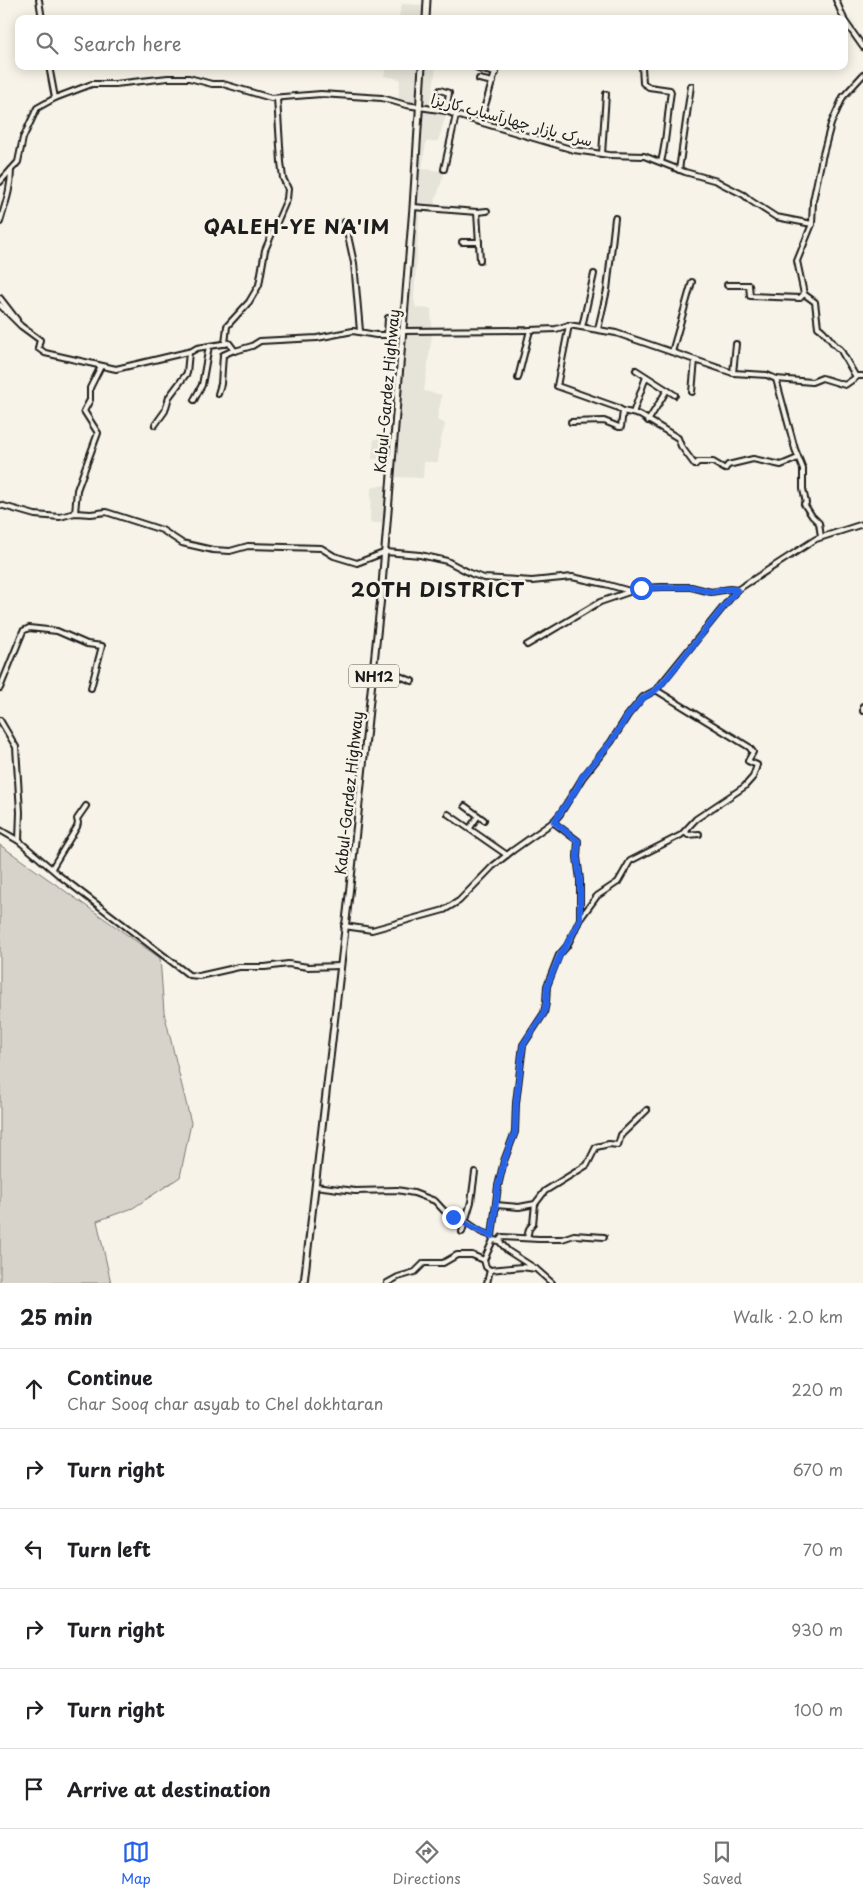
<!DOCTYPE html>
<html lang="en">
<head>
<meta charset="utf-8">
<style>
	:root { --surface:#fff; --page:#f6f6f6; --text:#202124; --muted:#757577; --line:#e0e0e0; --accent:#2563eb }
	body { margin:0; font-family:"Playpen Sans","Playpen Sans Arabic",sans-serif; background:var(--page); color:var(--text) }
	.stop { position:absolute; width:15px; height:15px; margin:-11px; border:4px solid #2563eb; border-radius:50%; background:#fff }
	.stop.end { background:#2563eb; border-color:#fff; box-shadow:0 1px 5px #0008 }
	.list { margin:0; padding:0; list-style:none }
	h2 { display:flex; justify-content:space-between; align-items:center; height:65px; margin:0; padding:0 20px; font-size:21px }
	h2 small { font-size:16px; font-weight:400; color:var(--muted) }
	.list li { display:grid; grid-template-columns:32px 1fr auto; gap:15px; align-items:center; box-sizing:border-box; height:80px; padding:0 20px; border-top:1px solid var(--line) }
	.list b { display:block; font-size:19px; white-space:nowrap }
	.list p { margin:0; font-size:16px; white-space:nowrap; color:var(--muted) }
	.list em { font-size:16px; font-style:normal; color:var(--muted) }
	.icon { flex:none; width:28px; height:28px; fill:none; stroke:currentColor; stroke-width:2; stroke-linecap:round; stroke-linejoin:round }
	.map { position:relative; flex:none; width:863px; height:1283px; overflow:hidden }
	.search { position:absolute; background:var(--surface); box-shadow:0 2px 12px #0003; left:15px; right:15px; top:15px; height:55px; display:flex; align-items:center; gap:12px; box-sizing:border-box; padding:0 18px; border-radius:10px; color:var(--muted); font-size:19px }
	.sheet { height:545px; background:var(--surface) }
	nav { display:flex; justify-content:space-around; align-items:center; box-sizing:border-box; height:70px; border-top:1px solid var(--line); background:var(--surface); font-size:14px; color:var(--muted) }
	nav a { display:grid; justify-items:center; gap:2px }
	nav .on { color:var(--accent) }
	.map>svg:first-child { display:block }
	.built { fill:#e6e3d9 }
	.green { fill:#d7d3cb; stroke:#7a7874 }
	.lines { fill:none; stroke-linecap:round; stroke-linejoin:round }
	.minor-casing { stroke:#1c1c1c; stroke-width:8 }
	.highway-casing { stroke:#1c1c1c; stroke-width:9 }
	.minor { stroke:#f7f3e8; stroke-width:4 }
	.highway { stroke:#f7f3e8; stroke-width:5 }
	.route { stroke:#2563eb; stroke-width:6 }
	.labels { text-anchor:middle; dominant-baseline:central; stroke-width:5; stroke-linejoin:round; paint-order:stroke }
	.shield { fill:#f7f3e8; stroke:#5e5c59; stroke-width:1 }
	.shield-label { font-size:14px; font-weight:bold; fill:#1c1c1c }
	.street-label { font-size:15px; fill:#1c1c1c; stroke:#f7f3e8 }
	.district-label { font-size:20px; font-weight:bold; letter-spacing:1px; fill:#1c1c1c; stroke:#f7f3e8 }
</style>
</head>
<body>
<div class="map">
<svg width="863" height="1283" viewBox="0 0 863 1283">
	<rect width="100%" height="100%" fill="#f7f3e8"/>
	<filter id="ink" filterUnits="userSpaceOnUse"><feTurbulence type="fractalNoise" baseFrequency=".02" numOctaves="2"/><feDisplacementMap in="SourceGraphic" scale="10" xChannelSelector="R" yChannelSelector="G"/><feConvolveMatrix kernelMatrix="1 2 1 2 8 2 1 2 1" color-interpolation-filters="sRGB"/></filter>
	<g filter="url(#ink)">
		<!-- built -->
		<g class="built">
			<polygon points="402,4 424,5 424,19 398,19"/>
			<polygon points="387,66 420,66 417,107 398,103 400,79 384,76"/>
			<polygon points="423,66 436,66 431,106 447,112 438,141 426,142 422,169 445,171 433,208 420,208 414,298 416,308 431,309 432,335 424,391 442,395 437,420 444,423 445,425 440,443 438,462 424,462 423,478 396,477"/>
			<polygon points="374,439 392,439 390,459 372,459"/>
			<polygon points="389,484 384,523 370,523 371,488"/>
		</g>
		<!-- green -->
		<polygon class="green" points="0,845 160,958 164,1012 191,1123 180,1177 133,1208 97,1221 111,1283 0,1283"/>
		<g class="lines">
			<defs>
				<g id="minor">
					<polyline points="39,0 42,19"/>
					<polyline points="836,0 844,19"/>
					<polyline points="844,20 863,47"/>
					<polyline points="49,66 55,98"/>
					<polyline points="477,66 478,69 496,73"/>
					<path d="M642,66L643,83L649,87L670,90L671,92C667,116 667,139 661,162"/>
					<polyline points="479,79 493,82"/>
					<polyline points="440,90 449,93 446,111"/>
					<polyline points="480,122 497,66"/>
					<polyline points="602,154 606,94"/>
					<polyline points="444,169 456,115"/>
					<polyline points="679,170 691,86"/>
					<polyline points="0,182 18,162 23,138 37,108 55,98 92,84 115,84 168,78 189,78 212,84 223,84 271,98 321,94 382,98 406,105 446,111 456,115 574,150 609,155 644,156 685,172 717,181 722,184 744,195 751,201 776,217 812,224"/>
					<polyline points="413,207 477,212 487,211"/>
					<polyline points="477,212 480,260"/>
					<path d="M0,222C5,204 11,190 11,170"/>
					<polyline points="345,222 354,263 360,331"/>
					<polyline points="462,242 479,242"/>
					<polyline points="727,285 749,285 750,296 800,298 804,294"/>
					<polyline points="0,298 17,320"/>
					<polyline points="0,305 21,326 40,340 38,348 45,353 116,369 192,351 197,348 229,343 235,351 252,346 260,341 317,338 353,331 376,335 387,335 403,331 530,330 556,329 569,325 616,333 733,373 767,375 776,379 812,382 822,378 845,385 858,376 863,376"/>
					<polyline points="569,325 557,386 616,407 623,411 621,427 619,427 604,421 571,422"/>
					<polyline points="582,327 594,274"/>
					<polyline points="598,329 607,290 615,218"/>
					<polyline points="387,335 388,318"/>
					<polyline points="225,344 227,326 249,302 259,285 265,250 287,199 288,189 283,178 281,162 277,98"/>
					<polyline points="672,352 692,282"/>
					<polyline points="636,370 675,395"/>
					<polyline points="733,373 736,344"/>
					<path d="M856,377L840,349C831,344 828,333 818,327L815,302L804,294L797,261L812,224L813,201L822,158L831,124L843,97L863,75"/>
					<polyline points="518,378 530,330"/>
					<polyline points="776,379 795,449 803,469 803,489 806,503 804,504 812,516 819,523 821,537"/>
					<polyline points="692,392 695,360"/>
					<polyline points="218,394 221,384 223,355 234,350"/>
					<polyline points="194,400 202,385 209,346"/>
					<polyline points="623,411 640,415 678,438 681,446 695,465 698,462 713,462 725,469 728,465 753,459 781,465 798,458"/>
					<polyline points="633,413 646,377"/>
					<polyline points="648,421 667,390"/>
					<polyline points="155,425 165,411 169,397 187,373 189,352"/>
					<polyline points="0,505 35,515 60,517 75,513 91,514 106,512 162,530 182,543 213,550 230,551 248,546 321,548 334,556 357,563 386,552 420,555 447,561 472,574 484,578 532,581 572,577 605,584 630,591 641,588 661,587 691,587 711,592 730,589 737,590"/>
					<polyline points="75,513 77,490 98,433 84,411 90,400 90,388 101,366"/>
					<polyline points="527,645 600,602 629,592"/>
					<polyline points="374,669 397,675 412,681"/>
					<polyline points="0,688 23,631 29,628 57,631 87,644 102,646 91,688"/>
					<polyline points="863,706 863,711"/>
					<polyline points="0,720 16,747 20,812 19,841"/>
					<polyline points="465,806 484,820"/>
					<polyline points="448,814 507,855"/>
					<polyline points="553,822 578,841 577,857 580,880 580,919"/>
					<polyline points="470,828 478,816"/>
					<polyline points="0,830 19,841 60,876 189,975 199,976 239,967 265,967 288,964 308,967 340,966"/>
					<polyline points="687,830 686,833 688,835 699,834"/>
					<polyline points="52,868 77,827 78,823 77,819 86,806"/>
					<polyline points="344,926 372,930 444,910 459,901 493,866 512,851 553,822 560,814 583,777 611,742 628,715 643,697 656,690 661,684 737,590 816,539 863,524"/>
					<polyline points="315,1186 355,1191 397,1190 414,1193 435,1201 448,1215 468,1223 481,1232 492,1236 493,1240 499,1241 508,1251 536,1269"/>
					<polyline points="496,1205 519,1207 535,1204 545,1191 587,1165 596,1147 609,1144 618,1145 621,1135 647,1110"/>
					<polyline points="462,1232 471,1202 475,1172"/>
					<polyline points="492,1236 498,1186 504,1161 515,1132 516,1103 523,1045 544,1013 546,1003 547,986 559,955 567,946 580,919 597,896 618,882 630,861 681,835 696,819 744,787 753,777 757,765 748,761 753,752 749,747 656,690"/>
					<polyline points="527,1238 529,1229 533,1224 535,1204"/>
					<polyline points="499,1241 502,1237 539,1239 562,1239 574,1235 604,1237"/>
					<polyline points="484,1260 493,1240"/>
					<polyline points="387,1283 398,1277 415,1272 424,1263 443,1263 457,1255 472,1255 484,1260 486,1267 490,1270 522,1267 536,1269 552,1283"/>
					<polyline points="487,1283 490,1270"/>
				</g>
				<g id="highway">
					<polyline points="426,19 427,0"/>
					<polyline points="304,1283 352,869 381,597 413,207 422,66"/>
				</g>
			</defs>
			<!-- minor casing -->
			<use href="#minor" class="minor-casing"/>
			<!-- highway casing -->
			<use href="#highway" class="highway-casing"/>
			<!-- minor -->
			<use href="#minor" class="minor"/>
			<!-- highway -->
			<use href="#highway" class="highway"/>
		</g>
	</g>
	<g class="lines" filter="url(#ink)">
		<!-- route -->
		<path class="route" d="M453,1217C466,1223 478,1231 492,1236L498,1186L504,1161L515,1132L516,1103L523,1045L544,1013L546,1003L547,986L560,955L566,946L580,919V880L577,857L578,841L554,822L577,788L582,777L611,742L628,715L643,698L656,690L662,684L737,590L730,589L711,592L691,587L641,588"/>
	</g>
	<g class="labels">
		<!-- shield labels -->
		<rect class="shield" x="349" y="664.5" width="50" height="23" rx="4"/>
		<g class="shield-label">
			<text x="374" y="676">NH12</text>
		</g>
		<!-- street labels -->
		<g class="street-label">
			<text transform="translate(512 119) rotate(15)">سرک بازار چهارآسیاب کاریزا</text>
			<text transform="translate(386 391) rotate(-85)">Kabul-Gardez Highway</text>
			<text transform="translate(348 793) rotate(-84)">Kabul-Gardez Highway</text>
		</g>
		<!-- district labels -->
		<g class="district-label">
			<text x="297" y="226">QALEH-YE NA'IM</text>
			<text x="438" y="589">20TH DISTRICT</text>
		</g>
	</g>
</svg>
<div class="stop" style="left:641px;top:588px"></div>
<div class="stop end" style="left:453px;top:1217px"></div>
<div class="search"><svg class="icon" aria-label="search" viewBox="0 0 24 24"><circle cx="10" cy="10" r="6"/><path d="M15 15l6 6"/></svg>Search here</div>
</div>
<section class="sheet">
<h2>25 min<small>Walk · 2.0 km</small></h2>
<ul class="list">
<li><svg class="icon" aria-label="ahead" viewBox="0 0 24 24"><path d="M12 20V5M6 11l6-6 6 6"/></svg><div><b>Continue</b><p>Char Sooq char asyab to Chel dokhtaran</p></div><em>220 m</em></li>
<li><svg class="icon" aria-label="right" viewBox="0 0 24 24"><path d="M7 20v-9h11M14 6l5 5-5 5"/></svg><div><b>Turn right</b></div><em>670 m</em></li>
<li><svg class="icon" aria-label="left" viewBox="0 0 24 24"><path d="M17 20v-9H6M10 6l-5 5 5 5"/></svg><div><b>Turn left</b></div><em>70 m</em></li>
<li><svg class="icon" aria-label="right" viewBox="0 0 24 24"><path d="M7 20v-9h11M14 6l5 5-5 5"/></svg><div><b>Turn right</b></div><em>930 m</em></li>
<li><svg class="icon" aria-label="right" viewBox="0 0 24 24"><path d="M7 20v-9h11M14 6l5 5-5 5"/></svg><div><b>Turn right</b></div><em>100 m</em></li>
<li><svg class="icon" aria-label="arrive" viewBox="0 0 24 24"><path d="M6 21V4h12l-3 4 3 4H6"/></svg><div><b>Arrive at destination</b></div></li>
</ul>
</section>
<nav>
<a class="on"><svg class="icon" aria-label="map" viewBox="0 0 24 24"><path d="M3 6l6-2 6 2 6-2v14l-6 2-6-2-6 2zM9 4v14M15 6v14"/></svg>Map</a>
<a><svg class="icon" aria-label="directions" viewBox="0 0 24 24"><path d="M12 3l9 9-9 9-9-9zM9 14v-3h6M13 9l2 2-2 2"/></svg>Directions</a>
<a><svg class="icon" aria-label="saved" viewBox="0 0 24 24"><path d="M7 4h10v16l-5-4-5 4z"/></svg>Saved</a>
</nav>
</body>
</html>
